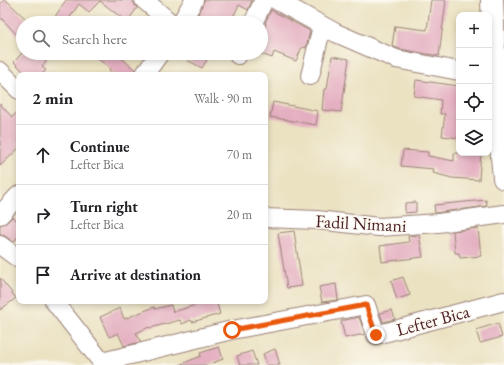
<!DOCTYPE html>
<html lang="en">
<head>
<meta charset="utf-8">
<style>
	:root { --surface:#fff; --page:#f6f6f6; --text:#202124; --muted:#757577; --line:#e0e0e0 }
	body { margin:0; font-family:"EB Garamond",serif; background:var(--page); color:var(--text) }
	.controls { position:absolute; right:12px; top:12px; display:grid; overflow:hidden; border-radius:8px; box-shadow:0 2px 6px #0003 }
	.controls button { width:36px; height:36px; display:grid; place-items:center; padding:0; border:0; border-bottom:1px solid var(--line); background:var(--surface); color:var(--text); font:20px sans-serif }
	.stop { position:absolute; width:12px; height:12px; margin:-9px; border:3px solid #ea580c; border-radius:50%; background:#fff }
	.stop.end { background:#ea580c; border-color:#fff; box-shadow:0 1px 4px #0008 }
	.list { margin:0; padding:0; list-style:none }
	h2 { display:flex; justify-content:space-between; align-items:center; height:52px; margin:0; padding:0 16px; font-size:17px }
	h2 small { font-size:13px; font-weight:400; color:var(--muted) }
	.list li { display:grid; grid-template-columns:26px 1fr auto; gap:12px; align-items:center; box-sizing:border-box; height:60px; padding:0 16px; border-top:1px solid var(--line) }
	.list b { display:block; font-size:15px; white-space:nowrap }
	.list p { margin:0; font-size:13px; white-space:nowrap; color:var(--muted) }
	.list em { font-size:13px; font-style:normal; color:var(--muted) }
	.icon { flex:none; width:22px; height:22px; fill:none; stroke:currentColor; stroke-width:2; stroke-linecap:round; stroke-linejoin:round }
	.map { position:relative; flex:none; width:504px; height:365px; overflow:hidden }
	.search { position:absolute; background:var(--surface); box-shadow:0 2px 6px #0003; left:16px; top:16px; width:252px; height:44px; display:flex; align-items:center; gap:10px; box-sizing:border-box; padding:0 14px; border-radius:22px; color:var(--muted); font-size:15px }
	.panel { position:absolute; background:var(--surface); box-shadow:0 2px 6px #0003; left:16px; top:72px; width:252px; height:232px; border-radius:8px }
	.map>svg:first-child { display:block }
	.building { fill:#e4afc1 }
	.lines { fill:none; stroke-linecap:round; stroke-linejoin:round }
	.minor-casing { stroke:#9a8076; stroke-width:20 }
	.major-casing { stroke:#9a8076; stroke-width:24 }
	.minor { stroke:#fff; stroke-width:18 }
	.major { stroke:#fff; stroke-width:22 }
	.route { stroke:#ea580c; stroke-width:5 }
	.labels { text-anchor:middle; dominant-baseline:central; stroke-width:3; stroke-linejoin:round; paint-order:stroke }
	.street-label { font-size:18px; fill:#4a1f2b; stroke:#fbf7ec }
</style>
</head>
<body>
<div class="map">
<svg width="504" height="365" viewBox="0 0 504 365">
	<rect width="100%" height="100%" fill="#fbf7ec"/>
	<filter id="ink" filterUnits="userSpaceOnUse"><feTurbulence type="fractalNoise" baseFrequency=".025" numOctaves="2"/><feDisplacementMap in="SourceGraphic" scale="8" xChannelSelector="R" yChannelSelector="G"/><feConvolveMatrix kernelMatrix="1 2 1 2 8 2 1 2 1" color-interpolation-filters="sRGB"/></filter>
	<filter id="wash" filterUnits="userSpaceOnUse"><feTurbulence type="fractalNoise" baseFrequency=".012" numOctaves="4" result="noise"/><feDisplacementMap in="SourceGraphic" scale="16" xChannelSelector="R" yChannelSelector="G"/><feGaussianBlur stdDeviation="0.9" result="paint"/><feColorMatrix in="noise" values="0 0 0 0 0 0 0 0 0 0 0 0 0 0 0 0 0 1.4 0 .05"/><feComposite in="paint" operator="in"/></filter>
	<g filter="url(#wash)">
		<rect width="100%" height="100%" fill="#ebe2c2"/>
		<g id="blocks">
			<!-- building -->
			<g class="building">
				<polygon points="4,0 6,0 30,23 23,23 23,41 0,17 0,4"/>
				<polygon points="66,0 132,0 137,8 127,22 100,1 89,12 79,4 66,23 51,23"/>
				<polygon points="204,0 252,0 248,10 239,5 230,23 210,23 197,16"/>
				<polygon points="431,0 446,0 439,56 399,49 392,46 395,26 427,30"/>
				<polygon points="271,10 310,31 306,48 302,47 296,61 274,52 272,58 261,54 261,40 266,23 265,23"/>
				<polygon points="22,53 52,53 42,67 46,70 41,75 27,75 14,62"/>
				<polygon points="90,53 116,53 135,70 134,75 115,75 109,70 110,68"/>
				<polygon points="191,53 211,53 202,68 187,60"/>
				<polygon points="332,56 349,59 341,112 322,110 324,89 327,89"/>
				<polygon points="416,80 459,86 459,138 442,136 445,114 440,114 441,100 414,96"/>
				<polygon points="273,102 318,111 316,125 270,117"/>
				<polygon points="0,104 12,117 19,111 19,148 0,166"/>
				<polygon points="403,150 428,152 428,156 454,161 454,153 481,153 479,180 452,178 433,173 434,169 401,166"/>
				<polygon points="486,200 487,206 435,213 434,205"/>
				<polygon points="416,202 416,212 405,213 405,203"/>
				<polygon points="12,217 19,222 19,235 14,242 0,233 0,225 7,222"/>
				<polygon points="478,228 481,256 460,258 459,253 455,253 453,231"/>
				<polygon points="294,231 302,286 287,288 278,233"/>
				<polygon points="419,235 423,257 382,262 380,246 409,242 408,236"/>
				<polygon points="403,277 410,295 397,299 391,281"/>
				<polygon points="0,278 16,298 0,310"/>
				<polygon points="336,284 338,300 322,302 319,287"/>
				<polygon points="209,301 216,301 220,314 192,322 191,320 182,324 180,320 150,328 149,327 136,333 141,342 124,346 118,333 109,337 100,317 120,308 124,319 154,307 155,309 171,305 173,312"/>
				<polygon points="392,310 395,319 383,322 380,313"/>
				<polygon points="359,317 365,334 345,338 341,321"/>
				<polygon points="498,323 502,337 480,343 476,330"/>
				<polygon points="219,347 223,359 207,365 179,365 201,356 200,353"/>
				<polygon points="275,349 280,365 267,365 263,354"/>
				<polygon points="252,351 257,365 240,365 237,356"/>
			</g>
		</g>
	</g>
	<g filter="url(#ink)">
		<use href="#blocks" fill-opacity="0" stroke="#9a8076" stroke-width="1"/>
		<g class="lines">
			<defs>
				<g id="minor">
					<polyline points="144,0 171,23"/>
					<polyline points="276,0 336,33 396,59 459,71"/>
					<polyline points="181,23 194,0"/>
					<polyline points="253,23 264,0"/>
					<polyline points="238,55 239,53"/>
					<polyline points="0,71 19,90"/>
					<polyline points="144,75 160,53"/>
					<polyline points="310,76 322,26"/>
					<polyline points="0,215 19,195"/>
					<polyline points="265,218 317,220 379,227 438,223 504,214"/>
					<polyline points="0,245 19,259"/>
					<polyline points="54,301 104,365"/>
					<polyline points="102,362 232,330 366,305 376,335 504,301"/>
				</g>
				<polyline id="major" points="492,0 495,78 504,178"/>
			</defs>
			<!-- minor casing -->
			<use href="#minor" class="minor-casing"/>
			<!-- major casing -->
			<use href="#major" class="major-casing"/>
			<!-- minor -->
			<use href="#minor" class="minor"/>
			<!-- major -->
			<use href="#major" class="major"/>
		</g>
	</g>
	<g class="lines" filter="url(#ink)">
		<!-- route -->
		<polyline class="route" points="232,330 366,305 376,335"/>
	</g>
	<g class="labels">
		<!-- street labels -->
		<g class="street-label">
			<text transform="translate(361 223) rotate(3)">Fadil Nimani</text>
			<text transform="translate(433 320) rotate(-15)">Lefter Bica</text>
		</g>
	</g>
</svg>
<div class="controls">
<button>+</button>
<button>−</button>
<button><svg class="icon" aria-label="locate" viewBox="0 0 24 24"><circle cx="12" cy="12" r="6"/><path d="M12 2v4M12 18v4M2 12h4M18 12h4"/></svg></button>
<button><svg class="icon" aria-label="layers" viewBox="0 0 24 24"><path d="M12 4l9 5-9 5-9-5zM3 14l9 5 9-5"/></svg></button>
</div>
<div class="stop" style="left:232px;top:330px"></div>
<div class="stop end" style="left:376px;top:335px"></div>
<div class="search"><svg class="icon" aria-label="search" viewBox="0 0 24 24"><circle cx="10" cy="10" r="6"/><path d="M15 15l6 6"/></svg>Search here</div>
<section class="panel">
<h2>2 min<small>Walk · 90 m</small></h2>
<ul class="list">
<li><svg class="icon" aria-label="ahead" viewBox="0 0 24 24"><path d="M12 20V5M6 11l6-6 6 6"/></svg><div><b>Continue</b><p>Lefter Bica</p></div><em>70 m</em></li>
<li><svg class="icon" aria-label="right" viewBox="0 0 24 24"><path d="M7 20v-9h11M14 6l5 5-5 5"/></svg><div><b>Turn right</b><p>Lefter Bica</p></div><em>20 m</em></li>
<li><svg class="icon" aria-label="arrive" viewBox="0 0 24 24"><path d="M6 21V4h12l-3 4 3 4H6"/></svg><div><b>Arrive at destination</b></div></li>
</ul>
</section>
</div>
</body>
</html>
